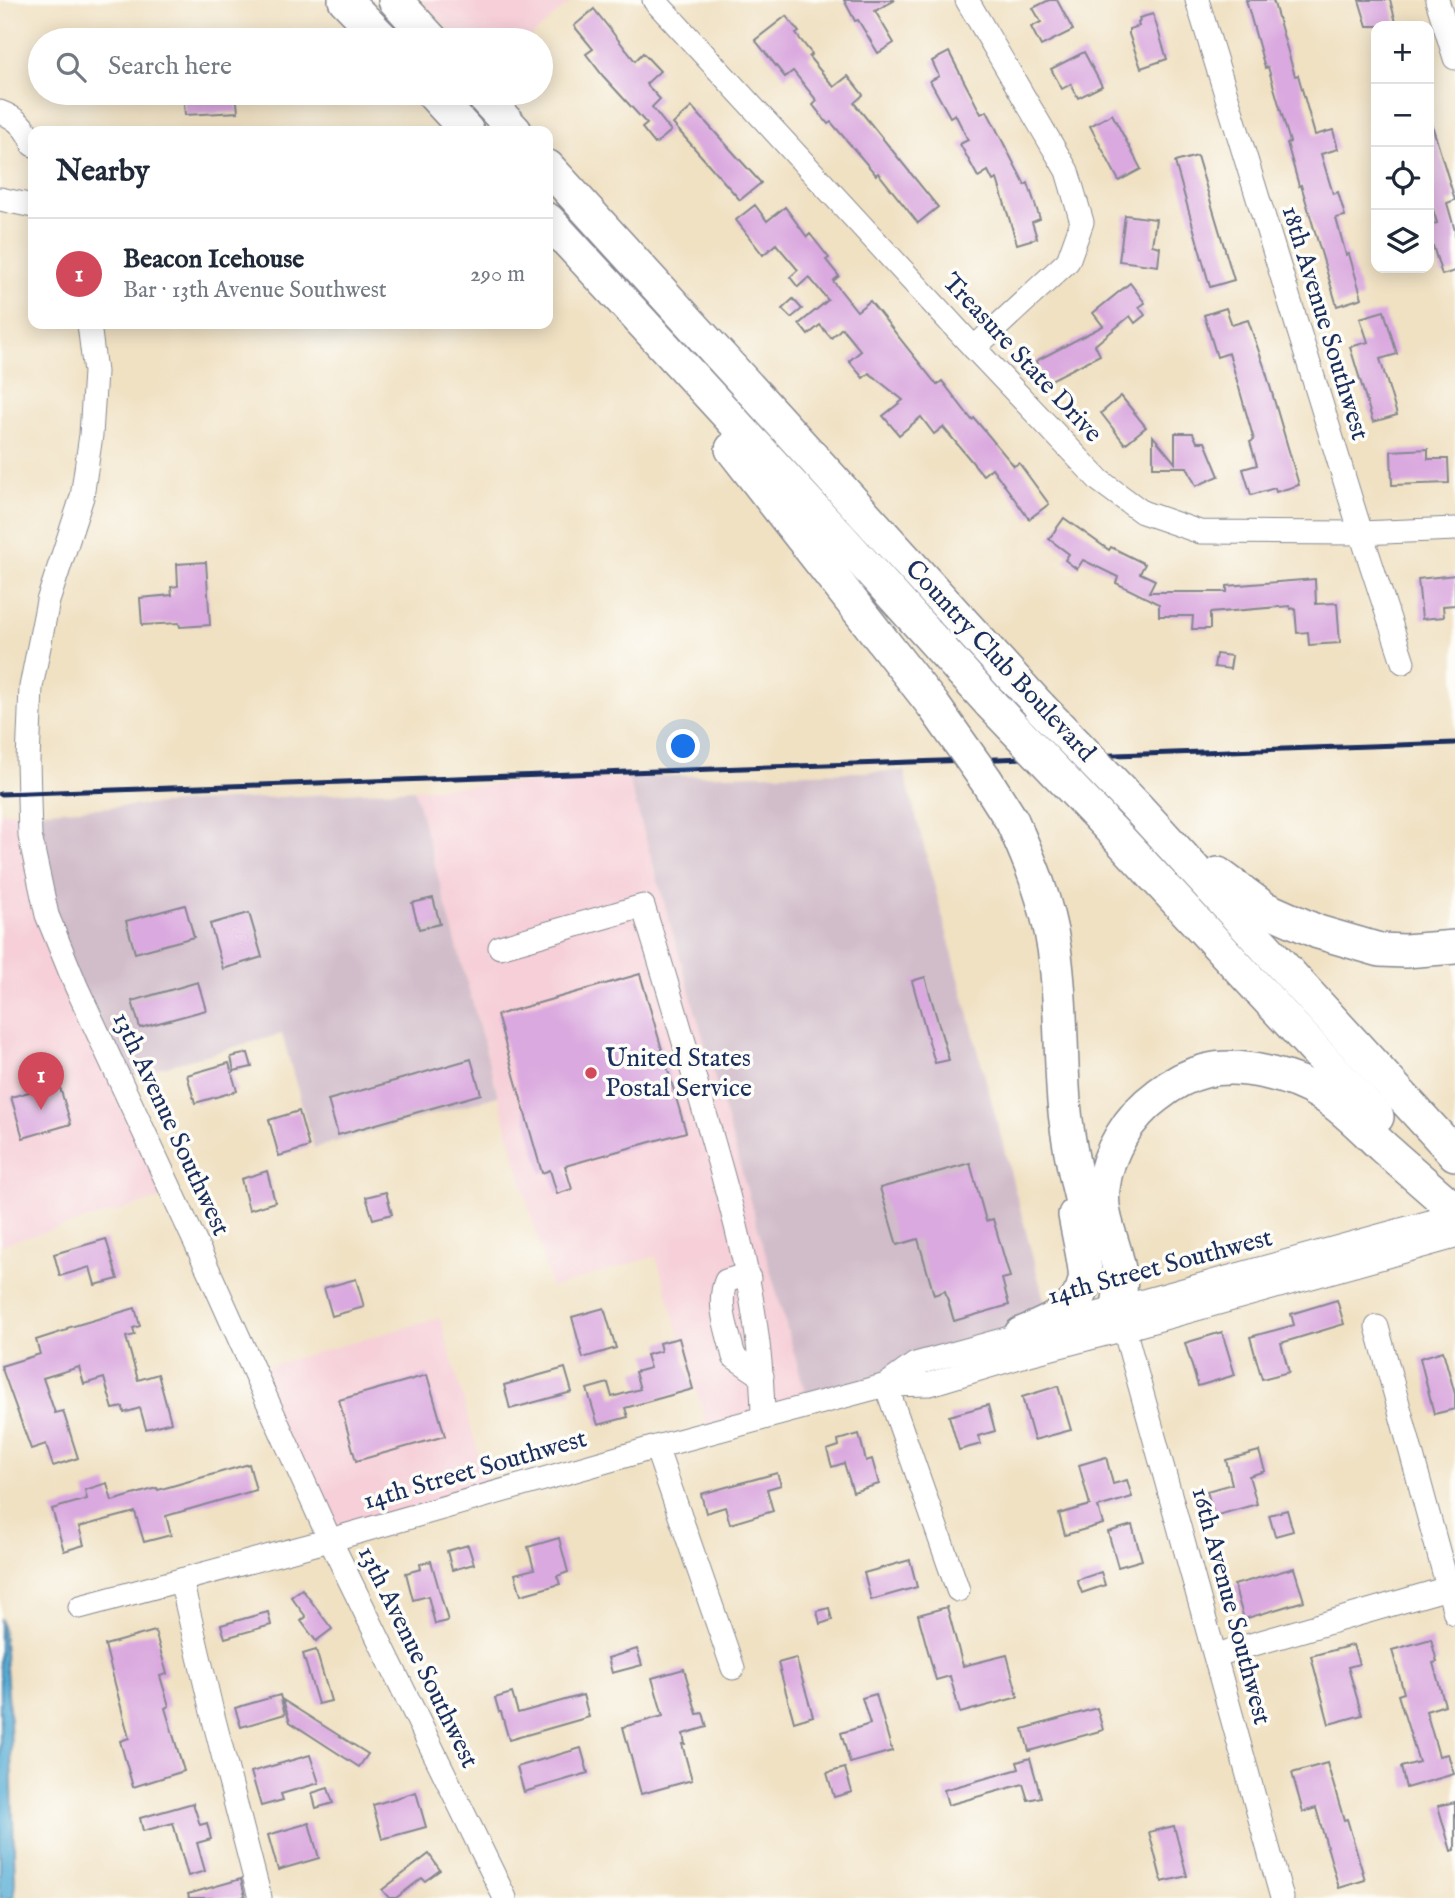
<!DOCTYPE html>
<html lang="en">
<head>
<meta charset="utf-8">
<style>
	:root { --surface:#fff; --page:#f2f2f3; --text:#1f2937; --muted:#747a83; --line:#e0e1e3; --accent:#d1495b }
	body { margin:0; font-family:"IM FELL English",serif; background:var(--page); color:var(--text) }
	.controls { position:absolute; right:21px; top:21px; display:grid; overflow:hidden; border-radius:14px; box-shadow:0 4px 18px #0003 }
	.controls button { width:63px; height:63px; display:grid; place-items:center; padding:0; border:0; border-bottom:2px solid var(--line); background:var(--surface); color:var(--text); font:35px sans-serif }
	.you { position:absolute; left:684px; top:747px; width:24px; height:24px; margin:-18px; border:5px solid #fff; border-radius:50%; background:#1a73e8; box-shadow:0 0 0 10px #1a73e833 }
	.badge { display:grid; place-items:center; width:46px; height:46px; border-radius:50%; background:var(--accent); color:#fff; font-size:23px; font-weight:700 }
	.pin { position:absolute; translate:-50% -58px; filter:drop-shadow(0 2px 4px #0008) }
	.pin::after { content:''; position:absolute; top:37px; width:24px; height:21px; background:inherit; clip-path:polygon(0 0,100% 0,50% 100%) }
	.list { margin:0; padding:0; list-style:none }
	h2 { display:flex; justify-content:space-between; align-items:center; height:91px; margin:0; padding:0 28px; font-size:30px }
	h2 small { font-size:23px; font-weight:400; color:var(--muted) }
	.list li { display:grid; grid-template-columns:46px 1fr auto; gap:21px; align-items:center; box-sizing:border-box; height:112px; padding:0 28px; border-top:2px solid var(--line) }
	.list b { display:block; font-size:26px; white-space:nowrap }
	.list p { margin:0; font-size:23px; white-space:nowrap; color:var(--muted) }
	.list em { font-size:23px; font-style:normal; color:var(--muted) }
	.icon { flex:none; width:38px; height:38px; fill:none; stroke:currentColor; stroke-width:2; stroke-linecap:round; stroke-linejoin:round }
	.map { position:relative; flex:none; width:1455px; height:1898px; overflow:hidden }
	.search { position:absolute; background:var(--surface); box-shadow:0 4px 18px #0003; left:28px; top:28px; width:525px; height:77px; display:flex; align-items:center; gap:18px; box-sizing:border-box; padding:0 24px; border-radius:38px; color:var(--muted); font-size:26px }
	.panel { position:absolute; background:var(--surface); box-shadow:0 4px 18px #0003; left:28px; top:126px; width:525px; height:203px; border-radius:14px }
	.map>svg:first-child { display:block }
	.built { fill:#f6cfd8 }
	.industrial { fill:#d1bdca }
	.water { fill:#59aed5; stroke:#3a6e9a; stroke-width:2 }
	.building { fill:#daa9df }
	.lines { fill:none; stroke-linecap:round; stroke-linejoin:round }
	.minor-casing { stroke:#868890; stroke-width:25 }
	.highway-casing { stroke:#868890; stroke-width:36 }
	.minor { stroke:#fff; stroke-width:23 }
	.highway { stroke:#fff; stroke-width:33 }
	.rail { stroke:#1b2f5e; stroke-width:5 }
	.highway-bridge-casing { stroke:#868890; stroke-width:36; stroke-linecap:butt }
	.highway-bridge { stroke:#fff; stroke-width:33 }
	.poi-dot { fill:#d1495b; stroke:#fdfcf7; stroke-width:2.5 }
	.labels { text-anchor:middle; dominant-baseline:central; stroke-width:7; stroke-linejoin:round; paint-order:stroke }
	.street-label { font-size:26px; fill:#1b2f5e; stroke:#fdfcf7 }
	.poi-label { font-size:26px; fill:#1b2f5e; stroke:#fdfcf7; text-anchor:start }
</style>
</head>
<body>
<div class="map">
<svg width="1455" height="1898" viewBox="0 0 1455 1898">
	<rect width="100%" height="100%" fill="#fdfcf7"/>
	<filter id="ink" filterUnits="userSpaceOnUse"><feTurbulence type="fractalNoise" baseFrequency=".0143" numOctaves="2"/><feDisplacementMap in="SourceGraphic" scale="14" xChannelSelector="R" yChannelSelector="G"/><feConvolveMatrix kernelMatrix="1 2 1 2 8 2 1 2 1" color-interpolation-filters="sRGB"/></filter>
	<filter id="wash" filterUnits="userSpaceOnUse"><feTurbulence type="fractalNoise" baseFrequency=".00686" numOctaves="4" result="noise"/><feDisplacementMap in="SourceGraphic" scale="28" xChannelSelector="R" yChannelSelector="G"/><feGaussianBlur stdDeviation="1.57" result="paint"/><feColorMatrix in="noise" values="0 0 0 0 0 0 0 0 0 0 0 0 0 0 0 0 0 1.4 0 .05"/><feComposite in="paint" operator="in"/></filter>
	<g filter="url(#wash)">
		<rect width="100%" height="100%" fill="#f0e1c3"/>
		<!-- built -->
		<g class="built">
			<polygon points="421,0 573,0 527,40 457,40"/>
			<polygon points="628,777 809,1405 709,1433 656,1256 551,1288 414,789"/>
			<polygon points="0,812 29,812 173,1195 0,1245"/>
			<polygon points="440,1318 490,1494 330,1540 254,1370"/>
		</g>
		<!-- industrial -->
		<g class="industrial">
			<polygon points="904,771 1050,1322 809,1405 628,777"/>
			<polygon points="414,789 498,1096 314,1148 282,1034 119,1079 76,986 29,812"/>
		</g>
		<!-- water -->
		<polygon class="water" points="0,1618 3,1629 10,1721 15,1883 13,1898 0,1898"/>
		<g id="blocks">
			<!-- building -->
			<g class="building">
				<polygon points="844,0 895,0 875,11 894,43 878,53 858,20 855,21"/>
				<polygon points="1049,0 1057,0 1073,30 1041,46 1031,27 1041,22 1033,8"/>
				<polygon points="1246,0 1273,0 1295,76 1298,75 1315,135 1333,130 1338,149 1321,154 1333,194 1338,192 1345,216 1336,218 1346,255 1349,254 1362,298 1337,306 1301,185 1299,186 1287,143 1290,142 1268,67 1265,68"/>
				<polygon points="1359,0 1390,0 1397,26 1367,26"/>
				<polygon points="594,9 635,61 643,53 660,71 646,84 660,99 652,107 671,131 655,144 642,128 647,124 603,76 586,54 593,49 574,26"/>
				<polygon points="1153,14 1167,59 1141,68 1129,34 1129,29 1139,26 1138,23 1140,21 1139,18"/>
				<polygon points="786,16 799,32 796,34 812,54 809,57 834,87 848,76 863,95 854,103 938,207 918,223 878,173 876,175 831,122 828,124 813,105 817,101 793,71 785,77 755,40"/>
				<polygon points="949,52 981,114 987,111 1025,185 1028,183 1040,219 1032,222 1037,238 1017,244 997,179 993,181 988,171 978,177 960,144 968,140 955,114 950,117 930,81 939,76 932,61"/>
				<polygon points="1084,52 1102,86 1078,98 1071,84 1062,89 1051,69"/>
				<polygon points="183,93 236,93 238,112 185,115"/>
				<polygon points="692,107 761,183 740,200 673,124"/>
				<polygon points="1112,114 1141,169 1119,181 1090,126"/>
				<polygon points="1432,125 1455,200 1447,203 1455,231 1455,271 1442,275 1433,246 1429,247 1429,226 1437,223 1429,196 1429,126"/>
				<polygon points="1197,156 1234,280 1210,287 1175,162"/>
				<polygon points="755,205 767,221 785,207 807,237 810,234 829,258 826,260 839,276 833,281 857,311 870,301 937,385 942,381 972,420 974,418 1014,466 1019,463 1049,504 1029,519 992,468 983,475 943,427 934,434 921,417 899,435 883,416 903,400 869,373 863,378 849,361 861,351 842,328 831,338 820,325 808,335 799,324 828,300 809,277 798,287 790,277 798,270 776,244 763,255 736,220"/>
				<polygon points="1125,215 1156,219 1152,245 1160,247 1158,266 1119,261"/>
				<polygon points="1130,283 1145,303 1139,307 1145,315 1135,323 1130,316 1095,345 1100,355 1047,382 1036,361 1103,326 1093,313"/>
				<polygon points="793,299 802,309 791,318 782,309"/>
				<polygon points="1226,308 1232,325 1248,320 1265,369 1299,485 1276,492 1275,488 1251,495 1243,469 1257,465 1250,442 1254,440 1229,353 1217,357 1204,315"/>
				<polygon points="1384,311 1397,354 1380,359 1397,415 1373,422 1350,347 1368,342 1360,318"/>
				<polygon points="1121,396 1146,427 1125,444 1101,413"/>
				<polygon points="1175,433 1193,433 1197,442 1205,442 1219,476 1196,486 1187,467 1153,467 1153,436 1175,463"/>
				<polygon points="1428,449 1428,459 1448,459 1449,483 1392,485 1391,451"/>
				<polygon points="1064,518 1109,550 1111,547 1145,564 1140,573 1155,580 1149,592 1227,592 1227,586 1315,579 1316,604 1337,603 1340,643 1309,645 1308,632 1297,633 1295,608 1291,609 1290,606 1210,613 1210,629 1192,629 1193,616 1159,616 1159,604 1116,583 1118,577 1083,560 1077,569 1065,560 1069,554 1049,539"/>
				<polygon points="206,562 210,625 180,627 179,623 142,625 140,598 172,595 171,587 178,586 177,564"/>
				<polygon points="1455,575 1455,605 1443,606 1444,617 1422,619 1418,579"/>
				<polygon points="1216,654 1232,656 1230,669 1214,667"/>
				<polygon points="433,898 440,924 419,929 412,903"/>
				<polygon points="185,905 194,937 135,953 126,921"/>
				<polygon points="249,913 262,957 223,969 210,924"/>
				<polygon points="640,974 686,1132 565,1166 572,1189 557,1194 550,1170 542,1173 497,1015"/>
				<polygon points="925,977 949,1060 935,1063 912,981"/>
				<polygon points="198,982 206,1010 140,1028 132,1001"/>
				<polygon points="248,1053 252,1067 234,1071 231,1057"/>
				<polygon points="471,1059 481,1094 338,1135 328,1100"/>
				<polygon points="229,1063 237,1091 195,1103 187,1075"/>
				<polygon points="55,1071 71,1124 23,1138 11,1097 29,1092 26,1080"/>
				<polygon points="299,1111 309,1147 279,1156 269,1120"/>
				<polygon points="970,1163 986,1221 993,1219 1010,1277 1002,1279 1009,1305 954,1321 945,1291 934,1295 918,1239 897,1245 880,1188"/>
				<polygon points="267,1171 275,1202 249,1210 241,1179"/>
				<polygon points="386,1192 392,1214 373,1219 366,1197"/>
				<polygon points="106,1239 118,1279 95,1285 90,1267 60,1276 54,1254"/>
				<polygon points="356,1279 364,1307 332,1316 324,1288"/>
				<polygon points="1337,1300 1344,1324 1281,1343 1289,1372 1262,1379 1250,1337 1294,1325 1291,1314"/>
				<polygon points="135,1308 140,1326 133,1328 135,1335 126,1337 138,1380 158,1374 171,1422 146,1429 140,1408 124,1413 123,1407 113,1409 104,1378 84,1384 79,1367 43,1378 55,1413 63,1411 78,1458 53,1466 46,1444 31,1449 1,1366 40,1354 36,1340 67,1330 67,1328"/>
				<polygon points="604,1308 616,1348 583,1358 572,1317"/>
				<polygon points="1222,1332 1235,1375 1198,1386 1185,1343"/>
				<polygon points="679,1338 693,1389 625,1408 628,1417 598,1425 587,1389 608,1383 612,1397 640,1389 635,1372 650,1368 646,1355 661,1351 659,1343"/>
				<polygon points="1443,1351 1455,1394 1455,1409 1434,1414 1420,1358"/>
				<polygon points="565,1368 572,1392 510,1409 504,1385"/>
				<polygon points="427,1375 445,1436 356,1461 339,1400"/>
				<polygon points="1058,1386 1071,1430 1034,1440 1022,1397"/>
				<polygon points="988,1405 995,1431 978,1436 981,1444 959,1450 949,1416"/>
				<polygon points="859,1434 866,1461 872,1459 879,1484 853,1492 844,1463 832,1467 827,1450 839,1446 838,1440"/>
				<polygon points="1259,1451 1265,1471 1249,1476 1257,1504 1214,1516 1207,1491 1232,1484 1226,1460"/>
				<polygon points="1106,1457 1113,1484 1127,1480 1132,1497 1098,1507 1103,1524 1065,1535 1059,1514 1090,1505 1079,1465"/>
				<polygon points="249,1464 256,1490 166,1516 171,1535 144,1542 135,1512 79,1527 84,1545 64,1551 52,1509 87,1499 85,1490 107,1483 112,1501 157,1488 158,1490"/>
				<polygon points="777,1473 781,1485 767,1489 773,1511 730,1524 725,1507 706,1513 701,1494"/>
				<polygon points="1287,1510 1293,1531 1275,1536 1269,1515"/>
				<polygon points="1132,1525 1142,1560 1118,1567 1108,1532"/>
				<polygon points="559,1538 568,1572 557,1576 560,1584 521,1595 515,1574 534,1569 528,1547"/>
				<polygon points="468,1545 474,1564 452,1570 447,1551"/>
				<polygon points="910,1560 917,1587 871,1600 864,1573"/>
				<polygon points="431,1561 448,1621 435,1624 428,1596 413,1600 406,1573 421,1569 420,1564"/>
				<polygon points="1294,1568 1304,1601 1244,1619 1234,1585"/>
				<polygon points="1101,1572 1105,1585 1082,1593 1077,1580"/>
				<polygon points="302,1589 332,1629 316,1641 301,1621 306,1617 291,1597"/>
				<polygon points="947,1607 963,1666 1007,1655 1018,1697 960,1713 950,1676 936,1680 918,1615"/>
				<polygon points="829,1608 832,1620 820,1624 817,1611"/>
				<polygon points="268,1612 271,1625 225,1638 221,1625"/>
				<polygon points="155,1631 167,1674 160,1676 169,1706 165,1708 184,1771 133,1787 120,1741 129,1738 105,1645"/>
				<polygon points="1431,1639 1437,1662 1433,1663 1445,1705 1426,1711 1439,1756 1448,1754 1454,1774 1406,1788 1401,1767 1419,1762 1398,1695 1404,1693 1392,1650"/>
				<polygon points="1353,1645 1359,1664 1348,1667 1362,1715 1329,1724 1311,1656"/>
				<polygon points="637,1649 642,1665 612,1673 608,1658"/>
				<polygon points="316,1650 331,1701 318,1704 303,1654"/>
				<polygon points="796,1658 813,1716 794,1722 778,1663"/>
				<polygon points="684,1669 697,1714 703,1713 707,1727 683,1734 685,1744 682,1744 692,1780 641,1794 623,1727 663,1716 652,1678"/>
				<polygon points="512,1693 518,1713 583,1695 589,1717 509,1740 501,1712 499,1712 495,1698"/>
				<polygon points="876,1694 892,1751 850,1763 841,1733 870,1724 862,1698"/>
				<polygon points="280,1695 285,1714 241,1727 235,1708"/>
				<polygon points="283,1700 368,1754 359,1767 290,1722"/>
				<polygon points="1097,1708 1103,1730 1029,1751 1023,1729"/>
				<polygon points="581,1748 588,1773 524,1792 517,1767"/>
				<polygon points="310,1755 319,1783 281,1794 283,1800 261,1806 251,1772"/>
				<polygon points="1030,1758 1041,1797 1028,1800 1023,1784 948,1805 944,1790 1019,1769 1017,1762"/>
				<polygon points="1327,1763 1344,1820 1347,1819 1365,1880 1339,1888 1316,1808 1303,1812 1292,1773"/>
				<polygon points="845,1768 852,1792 834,1797 827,1773"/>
				<polygon points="328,1788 333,1803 316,1808 312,1793"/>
				<polygon points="416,1792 426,1827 382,1839 373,1805"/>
				<polygon points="1455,1802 1455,1850 1451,1851 1438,1806"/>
				<polygon points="193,1803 200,1825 207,1823 211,1839 197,1843 205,1871 188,1876 173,1823 143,1831 140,1818"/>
				<polygon points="309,1823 319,1858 278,1870 268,1835"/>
				<polygon points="1174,1826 1187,1876 1162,1882 1149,1832"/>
				<polygon points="429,1854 440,1870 425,1881 422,1878 396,1898 389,1898 382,1890"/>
				<polygon points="241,1879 245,1896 239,1898 189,1898 188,1894"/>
			</g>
		</g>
	</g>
	<g filter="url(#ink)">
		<use href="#blocks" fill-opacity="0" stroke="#868890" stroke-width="2"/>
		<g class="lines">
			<defs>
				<g id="minor">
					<polyline points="654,0 974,348 1100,481 1142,512 1200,532 1361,533 1455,529"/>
					<polyline points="967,0 1067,171 1082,222 1068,261 974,348"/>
					<polyline points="1197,0 1361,533 1403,662"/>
					<polyline points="1437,0 1455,58"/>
					<path d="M0,112C17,118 27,128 33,145"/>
					<polyline points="0,199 33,206"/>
					<polyline points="89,324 95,372 91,435 82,497 48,601 31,687 28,761 30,836 47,915 76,986 212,1278 330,1540 505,1898"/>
					<path d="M500,947L643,906C663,970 682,1035 701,1100C732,1204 762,1309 763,1418"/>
					<path d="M749,1278L739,1277L726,1281C716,1304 729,1335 734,1357L762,1376"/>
					<polyline points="1120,1314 1282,1898"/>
					<polyline points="1377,1327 1455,1613"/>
					<polyline points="886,1385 915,1364 1455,1215"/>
					<polyline points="886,1385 958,1590"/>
					<polyline points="656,1447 733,1668"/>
					<polyline points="181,1580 212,1712 260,1898"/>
					<polyline points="80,1607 330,1540 656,1447 886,1385 930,1384 1026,1355 1125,1329 1455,1237"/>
					<polyline points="1216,1655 1455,1586"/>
				</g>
				<g id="highway">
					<polyline points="345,0 384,40"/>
					<polyline points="395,0 432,40"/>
					<polyline points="432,93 467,131"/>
					<polyline points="480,93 515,131"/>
					<polyline points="548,167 1040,707"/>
					<polyline points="548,220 839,536 990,703"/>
					<polyline points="732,449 933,705"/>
					<polyline points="1135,805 1455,1154"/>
					<polyline points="1101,819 1377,1117"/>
					<path d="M1012,821C1031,863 1047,902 1054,948C1062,999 1060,1051 1064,1102C1068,1148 1079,1194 1092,1239"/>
					<polyline points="1218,874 1264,908 1318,932 1380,950 1405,951 1455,947"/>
					<path d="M1118,1308C1119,1298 1122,1286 1120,1276C1117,1246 1099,1219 1103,1188C1107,1152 1129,1116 1158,1095C1172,1084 1188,1075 1205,1071C1240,1062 1294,1076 1323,1095C1345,1109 1364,1129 1383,1147C1407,1168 1431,1189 1455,1210"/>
					<path d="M1021,1334C1046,1324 1080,1311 1085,1280C1087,1269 1077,1229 1075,1215"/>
				</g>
			</defs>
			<!-- minor casing -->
			<use href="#minor" class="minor-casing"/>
			<!-- highway casing -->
			<use href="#highway" class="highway-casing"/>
			<!-- minor -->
			<use href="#minor" class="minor"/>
			<!-- highway -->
			<use href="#highway" class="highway"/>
			<!-- rail -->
			<polyline class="rail" points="0,794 1455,743"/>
			<defs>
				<g id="highway-bridge">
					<polyline points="990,703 1101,819"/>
					<polyline points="933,705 986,780 1012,821"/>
					<polyline points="1040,707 1135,805"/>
				</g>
			</defs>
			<!-- highway-bridge casing -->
			<use href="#highway-bridge" class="highway-bridge-casing"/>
			<!-- highway-bridge -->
			<use href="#highway-bridge" class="highway-bridge"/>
		</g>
	</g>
	<!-- markers -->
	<circle class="poi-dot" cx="591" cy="1073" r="7"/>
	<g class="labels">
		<!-- street labels -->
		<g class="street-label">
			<text transform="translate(1325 323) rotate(73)">18th Avenue Southwest</text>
			<text transform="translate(1022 358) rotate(47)">Treasure State Drive</text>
			<text transform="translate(1000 661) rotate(47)">Country Club Boulevard</text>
			<text transform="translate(171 1124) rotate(65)">13th Avenue Southwest</text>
			<text transform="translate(1160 1267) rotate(-15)">14th Street Southwest</text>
			<text transform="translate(475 1470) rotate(-16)">14th Street Southwest</text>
			<text transform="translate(1231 1606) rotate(75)">16th Avenue Southwest</text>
			<text transform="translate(418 1657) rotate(64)">13th Avenue Southwest</text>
		</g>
		<!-- poi labels -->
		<g class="poi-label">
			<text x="605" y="1058">United States<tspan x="605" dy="30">Postal Service</tspan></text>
		</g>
	</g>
</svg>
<div class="controls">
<button>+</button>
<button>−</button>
<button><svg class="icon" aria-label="locate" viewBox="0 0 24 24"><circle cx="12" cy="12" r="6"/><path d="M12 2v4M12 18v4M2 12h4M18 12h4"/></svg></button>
<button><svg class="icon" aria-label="layers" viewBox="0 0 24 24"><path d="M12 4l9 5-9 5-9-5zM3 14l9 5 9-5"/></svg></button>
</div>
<div class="you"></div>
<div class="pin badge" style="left:41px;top:1110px">1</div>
<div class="search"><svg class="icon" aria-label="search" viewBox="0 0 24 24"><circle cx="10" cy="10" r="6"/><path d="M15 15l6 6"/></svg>Search here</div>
<section class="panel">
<h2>Nearby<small></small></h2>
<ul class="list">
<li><span class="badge">1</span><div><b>Beacon Icehouse</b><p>Bar · 13th Avenue Southwest</p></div><em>290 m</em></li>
</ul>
</section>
</div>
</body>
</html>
